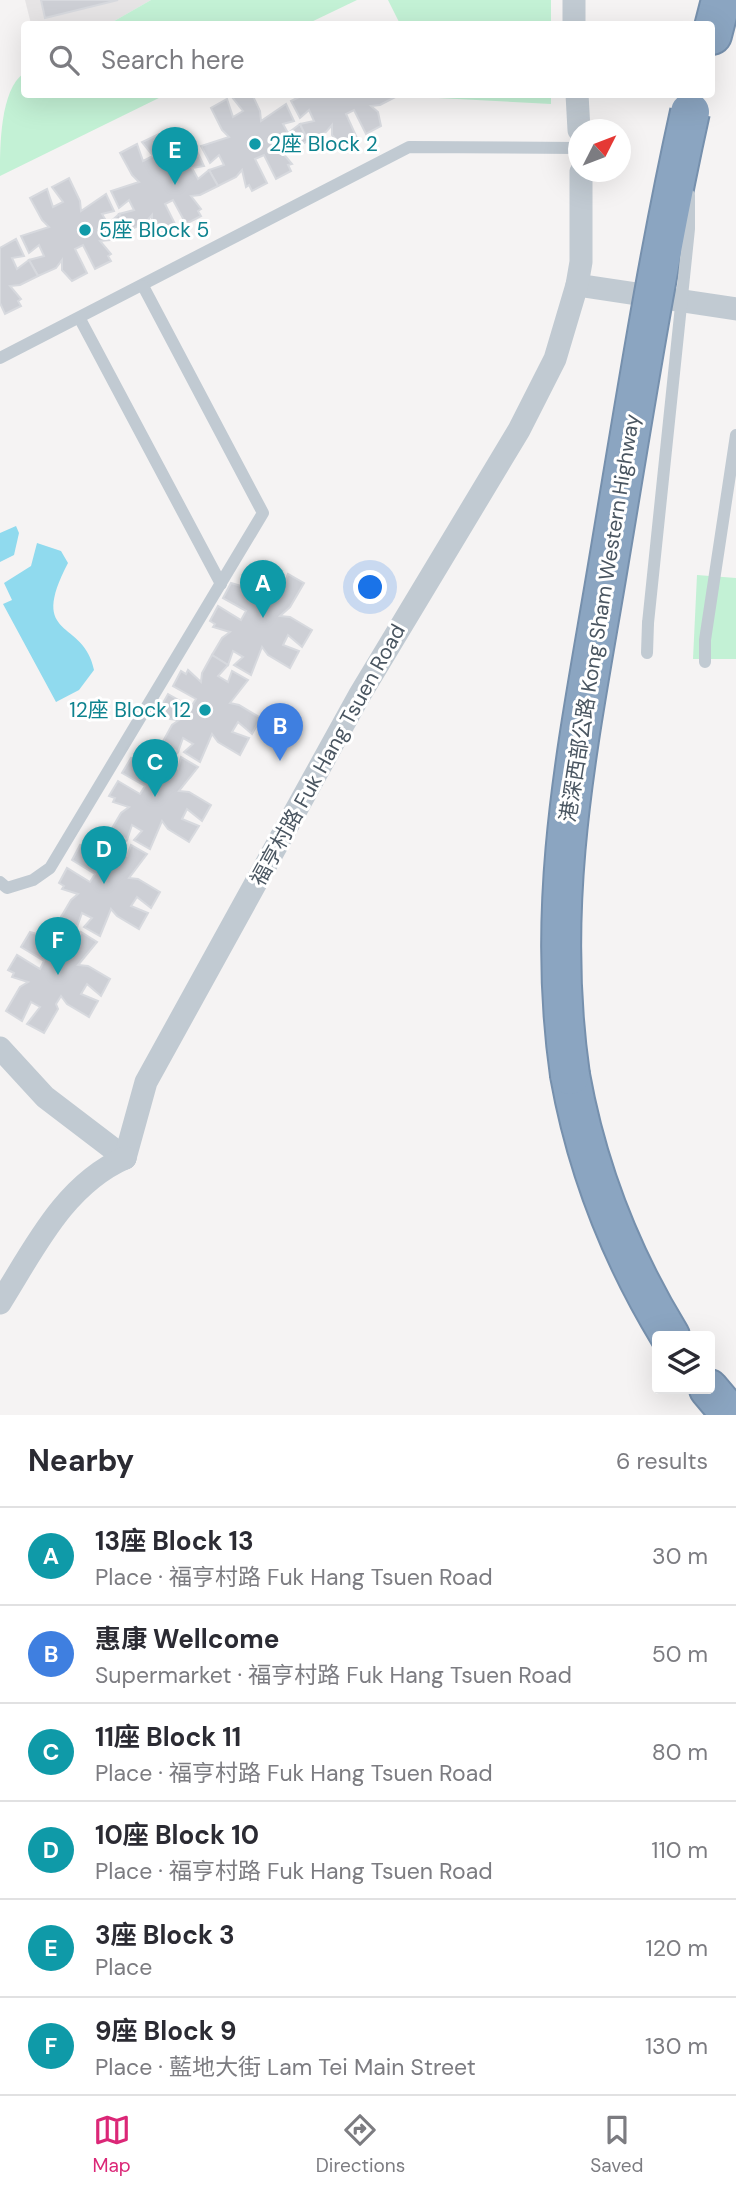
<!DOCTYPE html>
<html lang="en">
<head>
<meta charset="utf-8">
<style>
	:root { --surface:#fff; --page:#f7f7f7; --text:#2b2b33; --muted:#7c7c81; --line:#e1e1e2; --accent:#db2777 }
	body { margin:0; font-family:"DM Sans","Noto Sans TC",sans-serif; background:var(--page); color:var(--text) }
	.controls { position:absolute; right:21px; bottom:21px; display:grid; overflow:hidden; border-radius:7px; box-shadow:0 7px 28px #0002 }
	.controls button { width:63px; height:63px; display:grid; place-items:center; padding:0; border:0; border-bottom:2px solid var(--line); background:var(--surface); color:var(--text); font:35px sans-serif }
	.compass { position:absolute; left:568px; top:119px; width:63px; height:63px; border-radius:50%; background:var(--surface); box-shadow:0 7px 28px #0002; rotate:48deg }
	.you { position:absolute; left:371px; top:588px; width:24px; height:24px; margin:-18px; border:5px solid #fff; border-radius:50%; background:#1a73e8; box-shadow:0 0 0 10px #1a73e833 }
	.badge { display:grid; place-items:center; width:46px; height:46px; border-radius:50%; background:var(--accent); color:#fff; font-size:23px; font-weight:700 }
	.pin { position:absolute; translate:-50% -58px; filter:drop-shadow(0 2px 4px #0008) }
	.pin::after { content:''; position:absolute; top:37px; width:24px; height:21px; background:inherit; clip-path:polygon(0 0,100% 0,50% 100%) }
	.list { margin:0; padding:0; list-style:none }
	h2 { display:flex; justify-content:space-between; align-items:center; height:91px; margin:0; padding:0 28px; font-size:30px }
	h2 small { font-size:23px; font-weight:400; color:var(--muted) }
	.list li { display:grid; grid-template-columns:46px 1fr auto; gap:21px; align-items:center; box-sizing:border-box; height:98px; padding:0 28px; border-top:2px solid var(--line) }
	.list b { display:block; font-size:26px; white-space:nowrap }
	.list p { margin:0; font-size:23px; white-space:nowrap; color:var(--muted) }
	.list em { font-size:23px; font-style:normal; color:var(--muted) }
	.icon { flex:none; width:38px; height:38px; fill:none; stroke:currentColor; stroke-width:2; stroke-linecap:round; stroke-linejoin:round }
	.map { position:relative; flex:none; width:736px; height:1415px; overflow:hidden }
	.search { position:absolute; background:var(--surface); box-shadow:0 7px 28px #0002; left:21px; right:21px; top:21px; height:77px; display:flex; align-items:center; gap:18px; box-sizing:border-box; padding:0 24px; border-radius:7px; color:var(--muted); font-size:26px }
	.sheet { height:679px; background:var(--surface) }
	nav { display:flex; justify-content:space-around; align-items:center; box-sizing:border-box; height:98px; border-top:2px solid var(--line); background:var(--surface); font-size:19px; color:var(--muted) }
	nav a { display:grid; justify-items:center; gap:4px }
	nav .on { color:var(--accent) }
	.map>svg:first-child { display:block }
	.education { fill:#e6e4e5 }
	.green { fill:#c3f1d5 }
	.water { fill:#90daee }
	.building { fill:#cdcfd5; stroke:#d7d9de; stroke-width:2 }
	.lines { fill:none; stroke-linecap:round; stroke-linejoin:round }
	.motorway-casing { stroke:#7690ad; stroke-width:42 }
	.service { stroke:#c1cad2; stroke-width:12 }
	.minor { stroke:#c1cad2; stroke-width:23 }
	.motorway { stroke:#8ba5c1; stroke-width:38 }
	.motorway-bridge-casing { stroke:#7690ad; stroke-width:42; stroke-linecap:butt }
	.service-bridge { stroke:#c1cad2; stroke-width:12 }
	.motorway-bridge { stroke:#8ba5c1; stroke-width:38 }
	.culture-dot { fill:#0f9aa8; stroke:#fff; stroke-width:2.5 }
	.labels { text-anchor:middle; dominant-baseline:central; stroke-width:6; stroke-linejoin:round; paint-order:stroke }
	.culture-label { font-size:21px; fill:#0d838f; stroke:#fff; text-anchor:start }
	.street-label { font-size:21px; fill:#4a5661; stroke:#fff }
</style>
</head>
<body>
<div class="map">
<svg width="736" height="1415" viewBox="0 0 736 1415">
	<rect width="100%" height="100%" fill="#f5f3f3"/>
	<!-- education -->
	<polygon class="education" points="25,0 151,0 109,24 31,24"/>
	<!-- green -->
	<g class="green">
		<polygon points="151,0 357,0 307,24 109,24"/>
		<polygon points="388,0 551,0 551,24 400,24"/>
		<path d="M24,73V94L165,95L0,176C0,146 0,90 24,73Z"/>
		<polygon points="436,95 551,95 551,104 438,98"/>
		<polygon points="697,575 736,578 736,659 693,659"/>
	</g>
	<!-- water -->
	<g class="water">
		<polygon points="16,526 19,533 14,555 0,562 0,533"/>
		<path d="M37,543L61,551L68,563C27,641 84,618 94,670L79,690L56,702L3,604L12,600L4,583L31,566Z"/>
	</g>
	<!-- building -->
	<g class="building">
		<polygon points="41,0 118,0 45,18"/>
		<polygon points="237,94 252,94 260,111 261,121 286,104 294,121 283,124 288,133 300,124 308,141 290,150 281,151 292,164 288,165 291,171 276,179 264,155 255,159 267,183 252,191 249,185 246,187 242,170 236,177 218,186 209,170 224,165 219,155 210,163 201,146 229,137 222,130 211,108 227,99 233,117 243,111 232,97"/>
		<polygon points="305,94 312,96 401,94 380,105 371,106 378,112 381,126 366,134 354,110 346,114 357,138 342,145 332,135 332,125 326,132 308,141 300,124 314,121 309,110 300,118 291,101"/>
		<polygon points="159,134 170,156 171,166 196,149 204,166 192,168 198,179 209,170 218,186 200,195 191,196 201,209 198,211 201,216 186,224 173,200 165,204 177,228 162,235 152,225 152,215 146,222 128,231 119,214 134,210 129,200 119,208 111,191 139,182 132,175 120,153 137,144 143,161 153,156 142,142"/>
		<polygon points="69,178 80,201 81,211 106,194 114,211 102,214 108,224 119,214 128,231 110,240 100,241 111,254 108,256 111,261 95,269 83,245 75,249 87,273 72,281 62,270 62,260 56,268 38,276 29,260 44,256 39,245 29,253 21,236 49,227 42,220 30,198 47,189 53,207 63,202 52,187"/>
		<polygon points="16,239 24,256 12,258 17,269 29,260 38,276 20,285 10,286 21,299 18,301 21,306 5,314 0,303 0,248"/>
		<polygon points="266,561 282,571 270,587 280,593 288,574 304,583 290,607 280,616 290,617 312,630 302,647 288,635 283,645 299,651 290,668 268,655 262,647 251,675 234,665 243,657 233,651 228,665 212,655 222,638 230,632 213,627 215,624 210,621 218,606 241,620 246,611 223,598 231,583 245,587 251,595 252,585"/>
		<polygon points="212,655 228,665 218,676 228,682 232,671 248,680 230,703 239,705 261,718 252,734 238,722 232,732 249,738 240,755 218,742 212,734 200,762 184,752 193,744 183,738 178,752 162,743 172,725 179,720 170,719 160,708 168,694 191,707 196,699 173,686 181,671 186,674 188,670 201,682 202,673"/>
		<polygon points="162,743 178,752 168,763 178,769 181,757 198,767 179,791 189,792 211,805 202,821 187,809 182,819 199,826 189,842 168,829 162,821 150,849 134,840 142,831 132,825 127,840 111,830 121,813 129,807 113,802 115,798 109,796 118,781 140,794 145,786 122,773 131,758 145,762 150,770 152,760"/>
		<polygon points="111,830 127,840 117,851 127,856 131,845 147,854 129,878 138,879 160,892 151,908 137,897 131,906 148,913 139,929 117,916 111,909 100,936 84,927 92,918 82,913 77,927 61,917 71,900 78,894 62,889 64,886 59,883 67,868 90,882 95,874 72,860 80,845 94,849 100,857"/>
		<polygon points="61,917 77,927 67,938 77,944 81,932 97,942 78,965 88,966 110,979 101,996 87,984 81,994 98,1001 89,1017 67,1004 61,996 56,1004 58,1009 44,1033 27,1024 40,1007 31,1002 22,1021 6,1011 20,987 28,982 12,977 14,973 8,970 17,955 40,969 44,961 21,947 30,932 44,936 50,944 51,934"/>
	</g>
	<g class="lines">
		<defs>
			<g id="motorway">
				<polyline points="712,35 721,0"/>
				<path d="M570,1075C587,1170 620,1254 670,1336"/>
				<polyline points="709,1389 731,1415"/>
			</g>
		</defs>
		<!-- motorway casing -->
		<use href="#motorway" class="motorway-casing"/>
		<!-- service -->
		<g class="service">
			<polyline points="80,319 221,584"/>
			<polyline points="0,358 409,147 578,148"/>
			<polyline points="647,653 648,623"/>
			<polyline points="705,662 705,640 736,435"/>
			<polyline points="0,882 7,888 33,880 50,868 263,513 143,286"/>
		</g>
		<!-- minor -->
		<g class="minor">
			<polyline points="574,24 574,0"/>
			<polyline points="577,94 579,130"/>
			<polyline points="577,285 736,309"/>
			<polyline points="0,1048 45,1097 125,1158"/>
			<polyline points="125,1158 146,1082 359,696 519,430 555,359 577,285 581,262 581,172"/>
			<path d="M0,1303C34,1249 64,1185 125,1158"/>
		</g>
		<!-- motorway -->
		<use href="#motorway" class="motorway"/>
		<defs>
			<path id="motorway-bridge" d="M570,1075C544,894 580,736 609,560C634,411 657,261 690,112"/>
		</defs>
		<!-- motorway-bridge casing -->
		<use href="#motorway-bridge" class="motorway-bridge-casing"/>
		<!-- service-bridge -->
		<polyline class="service-bridge" points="648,623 689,229 689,195"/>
		<!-- motorway-bridge -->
		<use href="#motorway-bridge" class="motorway-bridge"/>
	</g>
	<!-- markers -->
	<g class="culture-dot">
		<circle cx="255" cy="144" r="7"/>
		<circle cx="85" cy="230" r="7"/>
		<circle cx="205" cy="710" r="7"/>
	</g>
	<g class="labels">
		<!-- culture labels -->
		<g class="culture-label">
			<text x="269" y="144">2座 Block 2</text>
			<text x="99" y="230">5座 Block 5</text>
			<text x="191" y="710" text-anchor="end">12座 Block 12</text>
		</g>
		<!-- street labels -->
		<g class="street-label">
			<text transform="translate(600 618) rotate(-81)">港深西部公路 Kong Sham Western Highway</text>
			<text transform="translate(328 755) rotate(-61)">福亨村路 Fuk Hang Tsuen Road</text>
		</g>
	</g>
</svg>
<div class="controls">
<button><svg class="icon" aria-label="layers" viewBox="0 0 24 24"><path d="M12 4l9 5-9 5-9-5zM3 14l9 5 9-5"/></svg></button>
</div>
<svg class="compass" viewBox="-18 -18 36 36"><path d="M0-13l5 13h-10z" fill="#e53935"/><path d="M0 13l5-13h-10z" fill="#7c7c81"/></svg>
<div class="you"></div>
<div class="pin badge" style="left:263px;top:618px;background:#0f9aa8">A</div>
<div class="pin badge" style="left:280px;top:761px;background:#3f7fe0">B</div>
<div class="pin badge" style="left:155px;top:797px;background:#0f9aa8">C</div>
<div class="pin badge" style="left:104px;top:884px;background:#0f9aa8">D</div>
<div class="pin badge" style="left:175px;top:185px;background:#0f9aa8">E</div>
<div class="pin badge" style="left:58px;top:975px;background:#0f9aa8">F</div>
<div class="search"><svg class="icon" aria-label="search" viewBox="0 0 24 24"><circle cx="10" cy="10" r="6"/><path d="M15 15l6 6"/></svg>Search here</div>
</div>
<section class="sheet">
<h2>Nearby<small>6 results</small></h2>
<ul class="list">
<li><span class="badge" style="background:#0f9aa8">A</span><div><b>13座 Block 13</b><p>Place · 福亨村路 Fuk Hang Tsuen Road</p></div><em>30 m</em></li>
<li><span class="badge" style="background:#3f7fe0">B</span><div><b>惠康 Wellcome</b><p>Supermarket · 福亨村路 Fuk Hang Tsuen Road</p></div><em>50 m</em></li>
<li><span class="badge" style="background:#0f9aa8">C</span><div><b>11座 Block 11</b><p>Place · 福亨村路 Fuk Hang Tsuen Road</p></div><em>80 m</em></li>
<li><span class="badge" style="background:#0f9aa8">D</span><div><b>10座 Block 10</b><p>Place · 福亨村路 Fuk Hang Tsuen Road</p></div><em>110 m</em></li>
<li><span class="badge" style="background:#0f9aa8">E</span><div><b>3座 Block 3</b><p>Place</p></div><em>120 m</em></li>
<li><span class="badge" style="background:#0f9aa8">F</span><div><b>9座 Block 9</b><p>Place · 藍地大街 Lam Tei Main Street</p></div><em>130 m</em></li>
</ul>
</section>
<nav>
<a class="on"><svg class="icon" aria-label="map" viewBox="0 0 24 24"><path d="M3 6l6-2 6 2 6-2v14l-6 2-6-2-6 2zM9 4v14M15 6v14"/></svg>Map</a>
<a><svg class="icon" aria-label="directions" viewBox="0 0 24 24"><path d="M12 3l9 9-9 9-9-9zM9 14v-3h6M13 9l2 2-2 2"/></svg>Directions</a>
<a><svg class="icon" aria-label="saved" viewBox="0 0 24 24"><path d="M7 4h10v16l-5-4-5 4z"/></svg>Saved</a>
</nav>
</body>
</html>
